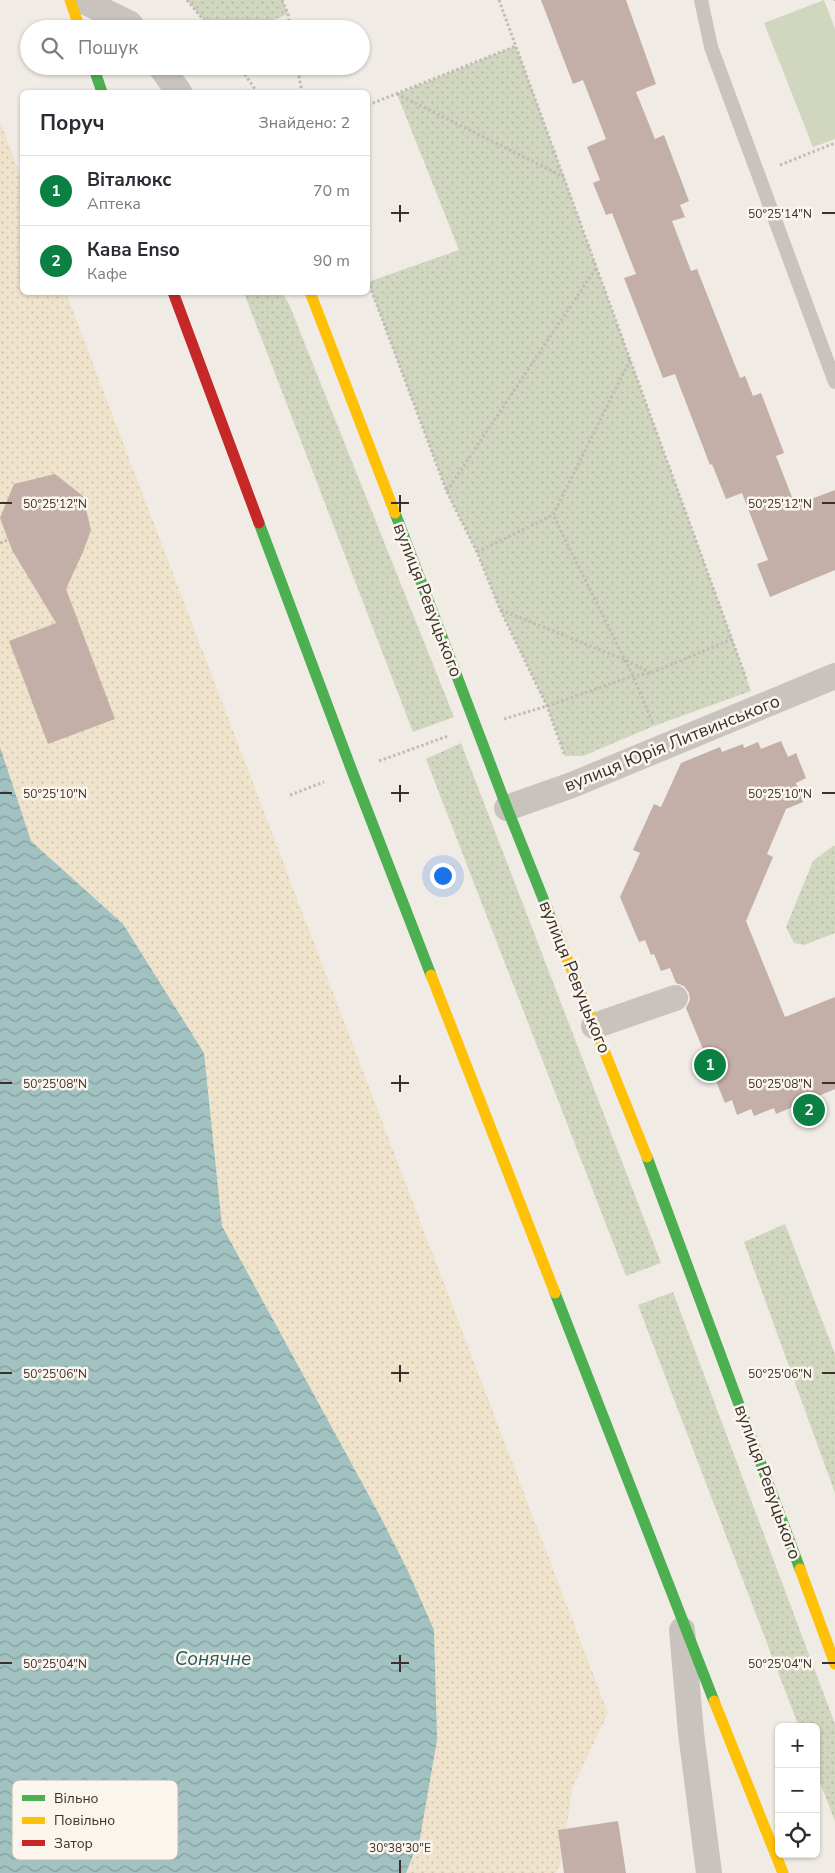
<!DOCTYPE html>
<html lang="uk">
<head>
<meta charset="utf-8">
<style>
	:root { --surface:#fff; --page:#f7f7f7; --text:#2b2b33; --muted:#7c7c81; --line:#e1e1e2; --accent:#0b8043 }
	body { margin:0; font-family:"Nunito Sans",sans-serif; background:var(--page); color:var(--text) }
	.controls { position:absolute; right:15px; bottom:15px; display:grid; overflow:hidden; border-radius:8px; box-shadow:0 1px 4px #0004 }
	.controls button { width:45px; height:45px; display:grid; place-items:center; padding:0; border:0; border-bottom:1px solid var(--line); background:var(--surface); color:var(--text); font:25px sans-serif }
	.you { position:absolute; left:442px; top:875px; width:18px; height:18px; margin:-12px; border:4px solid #fff; border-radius:50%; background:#1a73e8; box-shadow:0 0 0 8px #1a73e833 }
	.badge { display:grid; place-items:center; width:32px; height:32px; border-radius:50%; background:var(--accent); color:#fff; font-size:16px; font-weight:700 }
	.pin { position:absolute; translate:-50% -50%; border:2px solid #fff; box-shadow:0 1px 5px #0006 }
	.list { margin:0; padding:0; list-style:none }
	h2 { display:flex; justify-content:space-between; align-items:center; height:65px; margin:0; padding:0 20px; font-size:21px }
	h2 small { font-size:16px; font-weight:400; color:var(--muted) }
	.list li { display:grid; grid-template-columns:32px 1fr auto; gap:15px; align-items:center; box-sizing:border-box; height:70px; padding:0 20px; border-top:1px solid var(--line) }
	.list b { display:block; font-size:19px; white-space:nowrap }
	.list p { margin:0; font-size:16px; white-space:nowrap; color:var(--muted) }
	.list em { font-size:16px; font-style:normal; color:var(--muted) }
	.icon { flex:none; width:28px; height:28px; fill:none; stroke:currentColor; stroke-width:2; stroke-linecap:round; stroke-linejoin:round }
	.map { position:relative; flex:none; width:835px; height:1873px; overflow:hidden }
	.search { position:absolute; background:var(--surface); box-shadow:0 1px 4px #0004; left:20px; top:20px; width:350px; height:55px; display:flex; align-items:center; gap:12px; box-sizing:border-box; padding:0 18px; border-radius:28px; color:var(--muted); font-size:19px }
	.panel { position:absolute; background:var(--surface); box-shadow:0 1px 4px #0004; left:20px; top:90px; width:350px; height:205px; border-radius:8px }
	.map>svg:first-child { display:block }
	.grass { fill:url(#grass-dots) }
	.sand { fill:url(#sand-dots) }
	.garden { fill:#d1d6bf }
	.water { fill:url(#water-waves) }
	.building { fill:#c3afa7 }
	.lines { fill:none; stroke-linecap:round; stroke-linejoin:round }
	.path { stroke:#c2bbb6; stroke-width:3; stroke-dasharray:2.5 2.5; stroke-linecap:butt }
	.lane { stroke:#c9c3be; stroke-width:14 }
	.street { stroke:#c9c3be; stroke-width:26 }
	.fast { stroke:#4caf50; stroke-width:11 }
	.slow { stroke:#ffc107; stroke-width:11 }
	.jam { stroke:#c62828; stroke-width:11 }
	.ticks { fill:none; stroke:#3b302b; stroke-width:2 }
	.labels { text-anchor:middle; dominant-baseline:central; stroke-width:5; stroke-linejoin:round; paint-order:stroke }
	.street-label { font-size:18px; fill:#3b302b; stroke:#fbf5ee }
	.water-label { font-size:19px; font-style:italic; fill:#1f5a5e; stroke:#fbf5ee }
	.key { fill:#fbf5ee; stroke:#c1bab4; stroke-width:1 }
	.key-label { font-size:14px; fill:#3b302b }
	.ticks-label { font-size:12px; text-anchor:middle; fill:#3b302b; stroke:#fbf5ee; stroke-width:5; stroke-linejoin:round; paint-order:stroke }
</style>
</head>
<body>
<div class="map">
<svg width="835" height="1873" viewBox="0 0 835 1873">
	<defs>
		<pattern id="grass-dots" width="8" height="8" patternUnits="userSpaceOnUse" patternTransform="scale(1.25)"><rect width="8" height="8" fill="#d1d6bf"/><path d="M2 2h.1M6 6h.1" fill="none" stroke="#b4b8a4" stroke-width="1.8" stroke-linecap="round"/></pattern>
		<pattern id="sand-dots" width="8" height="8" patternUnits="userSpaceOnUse" patternTransform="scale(1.25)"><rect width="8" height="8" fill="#efe3cc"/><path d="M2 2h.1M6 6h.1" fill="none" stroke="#cec3af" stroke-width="1.8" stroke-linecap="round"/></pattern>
		<pattern id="water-waves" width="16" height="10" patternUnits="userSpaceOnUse" patternTransform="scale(1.25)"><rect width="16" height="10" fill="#a1c2c1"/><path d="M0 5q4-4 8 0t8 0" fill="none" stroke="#849e9d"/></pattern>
	</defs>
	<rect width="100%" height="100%" fill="#f0ebe5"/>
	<!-- grass -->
	<g class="grass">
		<polygon points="187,0 282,0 288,14 251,29 211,29"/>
		<polygon points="516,46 751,691 654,726 583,756 565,756 547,706 500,609 477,552 447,492 368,282 459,250 397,94"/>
		<polygon points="244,293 282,293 289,304 454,717 413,732"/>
		<polygon points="461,743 661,1263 626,1276 426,759"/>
		<polygon points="833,846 835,846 835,933 804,945 794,943 786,927 813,861"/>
		<polygon points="785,1224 835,1354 835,1493 744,1242"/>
		<polygon points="673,1292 835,1724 835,1821 816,1772 816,1727 799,1727 638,1305"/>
	</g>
	<!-- sand -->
	<polygon class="sand" points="0,121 22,180 22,292 66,293 608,1713 572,1789 562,1859 556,1873 406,1873 420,1838 379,1514 222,1226 204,1053 123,924 31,841 0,747"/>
	<!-- garden -->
	<polygon class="garden" points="824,0 835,29 835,139 813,147 764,23"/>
	<!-- water -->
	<polygon class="water" points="0,747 31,841 123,924 204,1053 222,1226 379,1514 408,1571 434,1630 437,1740 420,1838 406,1873 0,1873"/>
	<!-- building -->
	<g class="building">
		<polygon points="541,0 626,0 656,84 636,92 655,139 664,135 689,201 680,205 685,217 672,221 691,271 697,269 740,378 745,376 753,396 761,393 784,453 776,456 795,505 835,490 835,570 770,597 757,564 768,560 742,493 726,499 712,464 710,465 675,374 663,378 624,278 636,274 612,213 606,215 593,183 600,180 587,147 606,139 583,80 573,84"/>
		<polygon points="55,474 83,496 91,530 83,552 66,589 115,719 48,744 9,641 56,623 12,550 0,518 14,484"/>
		<polygon points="781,741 788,757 796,753 806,778 796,783 803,802 786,809 767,854 773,857 746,921 785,1017 835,997 835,1089 776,1114 774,1108 754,1116 751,1109 737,1115 732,1100 725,1103 686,1008 690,1000 689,993 684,986 676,983 670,968 661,971 654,954 651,955 645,940 639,942 620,897 640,853 633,850 654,804 661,807 681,763 720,747 722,752 743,744 744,748 758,742 761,749"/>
		<polygon points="618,1821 626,1873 564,1873 558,1830"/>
	</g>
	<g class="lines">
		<!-- path -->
		<g class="path">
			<polyline points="187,0 211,29"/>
			<polyline points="282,0 288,14 290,29"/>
			<polyline points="499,0 747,681"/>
			<polyline points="835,0 835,1"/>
			<polyline points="239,66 257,92"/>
			<polyline points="297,66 302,92"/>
			<polyline points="397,94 564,177"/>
			<polyline points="368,105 516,46"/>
			<polyline points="780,165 835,143"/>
			<polyline points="368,281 447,492 477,552 500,609 547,706 565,756"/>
			<polyline points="630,360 553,515 633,676 652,721"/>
			<polyline points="447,491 596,268"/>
			<polyline points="0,543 8,540"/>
			<polyline points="477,552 553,515"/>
			<polyline points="501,610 625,660 651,673"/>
			<polyline points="504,719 547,706 633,676 651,673 732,639"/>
			<polyline points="379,761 448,736"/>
			<polyline points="290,795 324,782"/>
		</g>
		<!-- lane -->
		<polyline class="lane" points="701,0 711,47 835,382"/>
		<!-- street -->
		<g class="street">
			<polyline points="82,0 130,24 133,29"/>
			<polyline points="160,66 179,92"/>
			<polyline points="507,808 572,785 835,676"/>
			<polyline points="594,1026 675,998"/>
			<polyline points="682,1630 691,1733 709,1873"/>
		</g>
		<!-- fast -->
		<g class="fast">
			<polyline points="93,66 102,92"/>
			<polyline points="395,513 507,808 560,941"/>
			<polyline points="259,523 352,771 431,975"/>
			<polyline points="647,1157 800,1569"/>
			<polyline points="555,1293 714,1701"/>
		</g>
		<!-- slow -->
		<g class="slow">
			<polyline points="70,0 80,29"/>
			<polyline points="310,292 395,513"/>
			<polyline points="560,941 647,1157"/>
			<polyline points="431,975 555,1293"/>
			<polyline points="800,1569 835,1664"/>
			<polyline points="714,1701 783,1873"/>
		</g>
		<!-- jam -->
		<polyline class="jam" points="173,292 259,523"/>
	</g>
	<!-- ticks -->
	<path class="ticks" d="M400,205V222M391,213H409M822,213H835M400,495V512M0,503H12M391,503H409M822,503H835M400,785V802M0,793H12M391,793H409M822,793H835M400,1075V1092M0,1083H12M391,1083H409M822,1083H835M400,1365V1382M0,1373H12M391,1373H409M822,1373H835M400,1655V1672M0,1663H12M391,1663H409M822,1663H835M400,1860V1873"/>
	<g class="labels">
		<!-- street labels -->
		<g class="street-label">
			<text transform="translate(428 600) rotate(69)">вулиця Ревуцького</text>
			<text transform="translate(672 743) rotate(-22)">вулиця Юрія Литвинського</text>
			<text transform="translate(575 977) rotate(68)">вулиця Ревуцького</text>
			<text transform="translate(768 1482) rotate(70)">вулиця Ревуцького</text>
		</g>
		<!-- water labels -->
		<g class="water-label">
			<text x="213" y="1659">Сонячне</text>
		</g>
	</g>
	<!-- legend -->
	<rect x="12" y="1780" width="166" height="80" rx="8" class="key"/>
	<rect x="22" y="1795" width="23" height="6" fill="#4caf50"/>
	<rect x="22" y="1817" width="23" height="7" fill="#ffc107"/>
	<rect x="22" y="1840" width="23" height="6" fill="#c62828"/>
	<g class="key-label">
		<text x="54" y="1803">Вільно</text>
		<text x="54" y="1825">Повільно</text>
		<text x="54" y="1848">Затор</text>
	</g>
	<g class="ticks-label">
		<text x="780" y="218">50°25'14"N</text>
		<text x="55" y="508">50°25'12"N</text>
		<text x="780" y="508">50°25'12"N</text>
		<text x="55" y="798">50°25'10"N</text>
		<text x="780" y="798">50°25'10"N</text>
		<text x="55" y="1088">50°25'08"N</text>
		<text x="780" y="1088">50°25'08"N</text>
		<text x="55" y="1378">50°25'06"N</text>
		<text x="780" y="1378">50°25'06"N</text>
		<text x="55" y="1668">50°25'04"N</text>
		<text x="780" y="1668">50°25'04"N</text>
		<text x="400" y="1852">30°38'30"E</text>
	</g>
</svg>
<div class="controls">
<button>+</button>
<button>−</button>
<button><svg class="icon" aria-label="locate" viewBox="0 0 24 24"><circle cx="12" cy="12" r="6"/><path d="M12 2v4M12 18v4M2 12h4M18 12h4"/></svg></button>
</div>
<div class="you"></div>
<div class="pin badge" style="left:710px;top:1065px">1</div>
<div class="pin badge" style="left:809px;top:1110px">2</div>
<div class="search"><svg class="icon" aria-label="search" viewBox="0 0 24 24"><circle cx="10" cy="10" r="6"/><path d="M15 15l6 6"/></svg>Пошук</div>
<section class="panel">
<h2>Поруч<small>Знайдено: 2</small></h2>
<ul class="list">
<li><span class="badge">1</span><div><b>Віталюкс</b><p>Аптека</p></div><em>70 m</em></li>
<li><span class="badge">2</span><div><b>Кава Enso</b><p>Кафе</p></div><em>90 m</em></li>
</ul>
</section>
</div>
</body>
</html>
